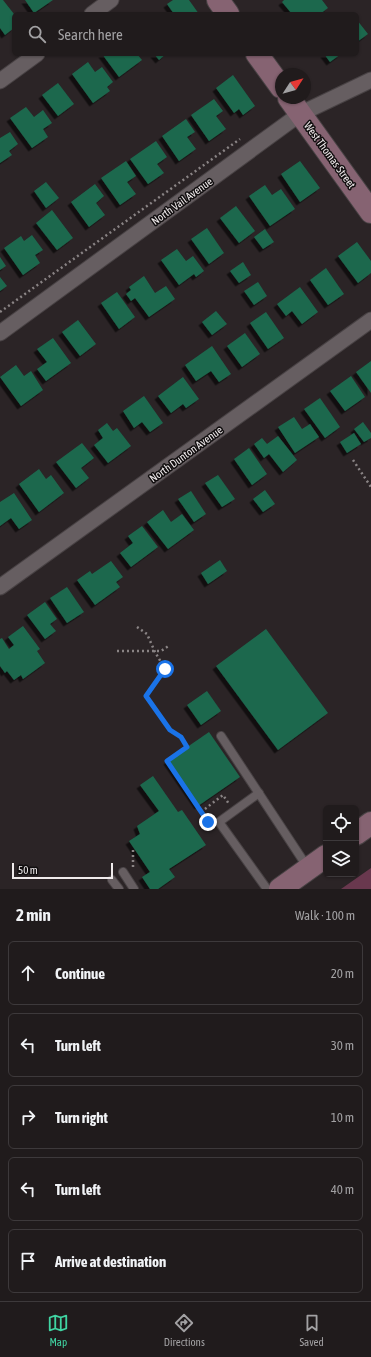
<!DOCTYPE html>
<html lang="en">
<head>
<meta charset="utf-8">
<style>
	:root { --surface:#201b1c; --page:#282425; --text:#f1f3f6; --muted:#a2a1a3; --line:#3d393b; --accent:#40d4a2 }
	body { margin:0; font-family:"Asap Condensed",sans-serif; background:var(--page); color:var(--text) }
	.controls { position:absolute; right:12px; bottom:12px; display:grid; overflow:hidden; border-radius:6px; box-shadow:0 1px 3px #0004 }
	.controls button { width:36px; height:36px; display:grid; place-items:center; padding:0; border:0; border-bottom:1px solid var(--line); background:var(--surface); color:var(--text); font:20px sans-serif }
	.compass { position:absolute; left:275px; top:68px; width:36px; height:36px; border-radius:50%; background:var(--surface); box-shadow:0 1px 3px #0004; rotate:54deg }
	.scale { position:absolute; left:12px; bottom:10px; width:101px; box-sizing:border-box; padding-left:4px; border:2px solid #f0ebec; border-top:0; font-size:11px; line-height:14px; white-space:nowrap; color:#f0ebec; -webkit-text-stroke:3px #110e0f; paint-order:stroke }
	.stop { position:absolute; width:12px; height:12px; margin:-9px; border:3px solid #1a73e8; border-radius:50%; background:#fff }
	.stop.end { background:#1a73e8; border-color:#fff; box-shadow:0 1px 4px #0008 }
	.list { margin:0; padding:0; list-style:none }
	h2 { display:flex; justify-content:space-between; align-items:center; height:52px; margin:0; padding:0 16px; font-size:17px }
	h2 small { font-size:13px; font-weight:400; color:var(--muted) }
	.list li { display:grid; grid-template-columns:26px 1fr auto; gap:12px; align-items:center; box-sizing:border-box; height:64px; margin:0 8px 8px; padding:0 8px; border:1px solid var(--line); border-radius:6px }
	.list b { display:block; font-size:15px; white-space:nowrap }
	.list em { font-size:13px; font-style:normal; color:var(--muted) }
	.icon { flex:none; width:22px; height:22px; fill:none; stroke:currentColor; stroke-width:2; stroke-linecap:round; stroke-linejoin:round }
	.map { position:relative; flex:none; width:371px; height:889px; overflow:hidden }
	.search { position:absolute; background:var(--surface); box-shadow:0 1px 3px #0004; left:12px; right:12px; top:12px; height:44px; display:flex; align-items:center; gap:10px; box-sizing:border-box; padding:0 14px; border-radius:6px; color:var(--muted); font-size:15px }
	.sheet { height:412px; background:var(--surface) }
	nav { display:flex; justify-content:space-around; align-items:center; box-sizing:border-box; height:56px; border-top:1px solid var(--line); background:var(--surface); font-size:11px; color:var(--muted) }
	nav a { display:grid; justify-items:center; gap:2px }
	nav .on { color:var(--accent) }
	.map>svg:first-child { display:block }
	.green { fill:#69384e }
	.building { fill:#1d674d; filter:url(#shadow) }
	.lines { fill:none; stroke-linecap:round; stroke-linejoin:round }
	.lane-casing { stroke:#484244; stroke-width:10 }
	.street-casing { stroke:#484244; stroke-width:17 }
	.secondary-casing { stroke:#484244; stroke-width:24 }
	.path { stroke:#8a8485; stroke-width:2.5; stroke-dasharray:2 3; stroke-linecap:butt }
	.lane { stroke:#665e61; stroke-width:8 }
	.street { stroke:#665e61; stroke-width:15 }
	.secondary { stroke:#866372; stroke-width:22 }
	.route { stroke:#1a73e8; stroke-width:5 }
	.labels { text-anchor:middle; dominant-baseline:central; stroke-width:3; stroke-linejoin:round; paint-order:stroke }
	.street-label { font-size:11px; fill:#f0ebec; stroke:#110e0f }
</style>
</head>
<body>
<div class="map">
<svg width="371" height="889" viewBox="0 0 371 889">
	<defs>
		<filter id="shadow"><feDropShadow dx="-3.5" dy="3.5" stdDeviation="0" flood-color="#0009"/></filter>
	</defs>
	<rect width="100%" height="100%" fill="#2b2426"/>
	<!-- green -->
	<polygon class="green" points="371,868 371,889 341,889"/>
	<!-- building -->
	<g class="building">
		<polygon points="0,0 3,0 14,14 14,28 5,35 0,28"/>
		<polygon points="25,0 53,0 34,13"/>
		<polygon points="173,0 189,0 199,14 174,14 167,4"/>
		<polygon points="284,0 322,0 328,8 320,14 292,14 282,2"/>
		<polygon points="357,20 368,34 357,42"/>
		<polygon points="102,54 137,54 142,60 119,77"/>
		<polygon points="154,54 166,54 159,60"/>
		<polygon points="324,54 341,54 330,62"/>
		<polygon points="88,62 95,72 102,67 113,82 107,87 110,91 93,103 72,74"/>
		<polygon points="233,75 255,106 243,115 239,109 234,113 216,88"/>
		<polygon points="58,83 74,104 58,116 42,95"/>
		<polygon points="214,99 223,111 216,116 226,129 209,141 191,115"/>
		<polygon points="26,107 34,117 43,110 52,123 43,129 48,137 32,148 10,118"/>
		<polygon points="186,119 195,132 187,137 196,149 179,161 162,136"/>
		<polygon points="10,132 18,144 9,151 12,155 0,163 0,138"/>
		<polygon points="156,141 167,157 157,164 164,173 148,184 130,159"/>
		<polygon points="126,161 136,176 127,182 136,194 120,205 101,178"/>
		<polygon points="300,161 320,188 300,202 281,174"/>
		<polygon points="46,182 59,198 46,208 34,191"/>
		<polygon points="95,184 104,196 96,203 105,215 89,227 71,202"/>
		<polygon points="265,185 272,195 281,189 295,209 270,226 249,196"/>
		<polygon points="236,206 255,231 239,243 220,218"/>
		<polygon points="52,210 73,238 57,250 36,223"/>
		<polygon points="207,228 224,253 209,264 191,239"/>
		<polygon points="265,229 274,242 263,249 254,237"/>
		<polygon points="32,235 43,250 35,255 40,263 23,275 4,248 21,236 24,241"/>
		<polygon points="357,242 371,261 371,273 358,283 338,256"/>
		<polygon points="177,249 186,261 193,256 204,271 196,277 194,274 179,285 161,260"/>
		<polygon points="0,257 6,266 0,270"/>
		<polygon points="243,262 251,275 239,283 230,271"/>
		<polygon points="326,268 344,294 328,305 310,280"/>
		<polygon points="144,276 155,293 166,286 175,299 149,317 135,298 131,301 126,294 131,290 129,287"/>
		<polygon points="0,277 7,286 0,291"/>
		<polygon points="258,282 267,296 254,305 244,291"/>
		<polygon points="300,287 318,312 302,324 292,311 286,316 277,304"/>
		<polygon points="117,292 135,317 119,329 101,303"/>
		<polygon points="216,311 227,324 212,335 202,322"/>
		<polygon points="266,312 284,338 268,349 250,323"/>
		<polygon points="78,320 96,344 80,356 62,332"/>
		<polygon points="245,333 260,354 242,367 227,346"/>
		<polygon points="53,338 71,363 46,381 37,369 47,362 37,349"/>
		<polygon points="212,346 231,374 219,382 211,371 196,381 185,365"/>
		<polygon points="371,361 371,393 356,372"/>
		<polygon points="16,365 24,376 31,371 43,390 21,406 0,377"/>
		<polygon points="351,376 365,397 345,411 330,391"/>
		<polygon points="183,377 199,399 186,408 183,404 171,413 158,396"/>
		<polygon points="144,396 163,423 150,432 142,422 134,428 123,411"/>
		<polygon points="320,398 340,427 325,438 304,409"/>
		<polygon points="294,417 302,429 310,424 319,437 295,453 278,427"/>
		<polygon points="363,422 371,433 371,438 364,442 354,429"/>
		<polygon points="107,423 113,431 117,428 131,446 108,463 94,445 103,438 98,430"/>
		<polygon points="354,433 361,444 347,453 340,442"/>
		<polygon points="278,436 297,460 283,472 269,454 264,458 254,444 262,438 267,444"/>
		<polygon points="82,443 94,458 81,468 89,478 76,488 56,462"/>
		<polygon points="249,448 267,474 252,485 234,459"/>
		<polygon points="39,469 46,479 51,475 64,493 39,512 19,484"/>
		<polygon points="218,475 235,499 222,507 205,483"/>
		<polygon points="265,490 275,504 263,512 253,499"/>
		<polygon points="191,491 206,514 194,522 178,499"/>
		<polygon points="14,493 32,520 19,529 11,518 0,526 0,502"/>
		<polygon points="163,510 171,522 182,514 194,530 168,549 147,522"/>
		<polygon points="142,526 158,547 131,567 120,553 133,543 128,536"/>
		<polygon points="220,560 227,571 208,584 201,573"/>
		<polygon points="111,561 123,577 116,582 120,587 95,605 77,580 90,571 92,574"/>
		<polygon points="67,587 84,612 67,623 50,598"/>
		<polygon points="45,602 57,619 50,624 56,631 45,639 27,615"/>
		<polygon points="23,626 40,649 37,651 45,663 23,679 21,675 14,680 7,671 5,673 0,666 0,639 2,638 9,649 14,645 8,637"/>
		<polygon points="266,629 328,713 278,750 216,666"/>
		<polygon points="207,691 221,711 201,725 187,705"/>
		<polygon points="209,732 240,777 198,806 167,761"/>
		<polygon points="153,776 178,812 182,810 206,845 169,869 175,877 158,889 150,889 142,877 150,872 129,841 140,834 137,826 159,811 140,785"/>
	</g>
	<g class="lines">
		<defs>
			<g id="lane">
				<polyline points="221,736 308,868"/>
				<polyline points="259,793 219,822 267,889"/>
				<polyline points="123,872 134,889"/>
				<polyline points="112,880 119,889"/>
			</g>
			<g id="street">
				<polyline points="92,14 111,0"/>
				<polyline points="0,81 37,54"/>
				<polyline points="0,333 300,114 371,80"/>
				<polyline points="0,587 371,320"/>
			</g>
			<g id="secondary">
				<polyline points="218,0 228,14"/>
				<polyline points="257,54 281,87"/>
				<polyline points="289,98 371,212"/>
				<polyline points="356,834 371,823"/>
				<polyline points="280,889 326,856"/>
			</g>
		</defs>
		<!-- lane casing -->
		<use href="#lane" class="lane-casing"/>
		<!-- street casing -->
		<use href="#street" class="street-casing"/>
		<!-- secondary casing -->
		<use href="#secondary" class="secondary-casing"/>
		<!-- path -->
		<g class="path">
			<polyline points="0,312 240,139"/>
			<polyline points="353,460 371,487"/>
			<polyline points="137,627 147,634 155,652 165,669 146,696 170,730 181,737 187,747 167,761 208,822 209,822"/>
			<polyline points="117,651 161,651 170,645"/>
			<polyline points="201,812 223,795 229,804"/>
			<polyline points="133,867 133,847"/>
		</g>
		<!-- lane -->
		<use href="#lane" class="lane"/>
		<!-- street -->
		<use href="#street" class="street"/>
		<!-- secondary -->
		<use href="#secondary" class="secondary"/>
	</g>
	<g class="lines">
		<!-- route -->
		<polyline class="route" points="165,669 146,696 170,730 181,737 187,747 167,761 208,822"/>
	</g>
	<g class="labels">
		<!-- street labels -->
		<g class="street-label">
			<text transform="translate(330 155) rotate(54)">West Thomas Street</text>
			<text transform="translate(182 201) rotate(-36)">North Vail Avenue</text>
			<text transform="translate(186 454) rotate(-36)">North Dunton Avenue</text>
		</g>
	</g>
</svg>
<div class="controls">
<button><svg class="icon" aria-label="locate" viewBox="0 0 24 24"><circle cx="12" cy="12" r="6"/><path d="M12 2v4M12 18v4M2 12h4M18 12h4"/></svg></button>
<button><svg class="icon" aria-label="layers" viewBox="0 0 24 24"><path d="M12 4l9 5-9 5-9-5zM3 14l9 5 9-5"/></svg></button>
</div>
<svg class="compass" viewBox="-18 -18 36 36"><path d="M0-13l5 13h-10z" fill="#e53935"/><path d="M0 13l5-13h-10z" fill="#a2a1a3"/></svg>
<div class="scale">50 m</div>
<div class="stop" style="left:165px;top:669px"></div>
<div class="stop end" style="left:208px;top:822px"></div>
<div class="search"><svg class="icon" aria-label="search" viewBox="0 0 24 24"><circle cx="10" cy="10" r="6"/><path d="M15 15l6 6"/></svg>Search here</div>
</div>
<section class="sheet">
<h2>2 min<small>Walk · 100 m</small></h2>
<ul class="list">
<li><svg class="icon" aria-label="ahead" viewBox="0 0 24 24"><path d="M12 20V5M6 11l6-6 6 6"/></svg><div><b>Continue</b></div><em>20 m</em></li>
<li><svg class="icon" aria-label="left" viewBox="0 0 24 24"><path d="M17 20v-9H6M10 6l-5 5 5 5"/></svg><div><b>Turn left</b></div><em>30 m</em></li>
<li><svg class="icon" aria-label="right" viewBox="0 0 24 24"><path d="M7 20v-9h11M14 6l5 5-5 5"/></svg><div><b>Turn right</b></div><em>10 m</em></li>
<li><svg class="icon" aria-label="left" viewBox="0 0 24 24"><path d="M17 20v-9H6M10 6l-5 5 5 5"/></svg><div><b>Turn left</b></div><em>40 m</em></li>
<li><svg class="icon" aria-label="arrive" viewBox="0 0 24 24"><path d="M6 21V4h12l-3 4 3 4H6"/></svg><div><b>Arrive at destination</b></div></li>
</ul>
</section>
<nav>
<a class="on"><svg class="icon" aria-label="map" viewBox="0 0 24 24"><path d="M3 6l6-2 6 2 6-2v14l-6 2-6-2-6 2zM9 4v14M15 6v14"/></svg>Map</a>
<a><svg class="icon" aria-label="directions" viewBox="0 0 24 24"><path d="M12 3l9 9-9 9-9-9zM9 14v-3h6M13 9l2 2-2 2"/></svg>Directions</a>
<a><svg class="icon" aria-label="saved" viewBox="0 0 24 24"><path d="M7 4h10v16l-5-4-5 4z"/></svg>Saved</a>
</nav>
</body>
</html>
